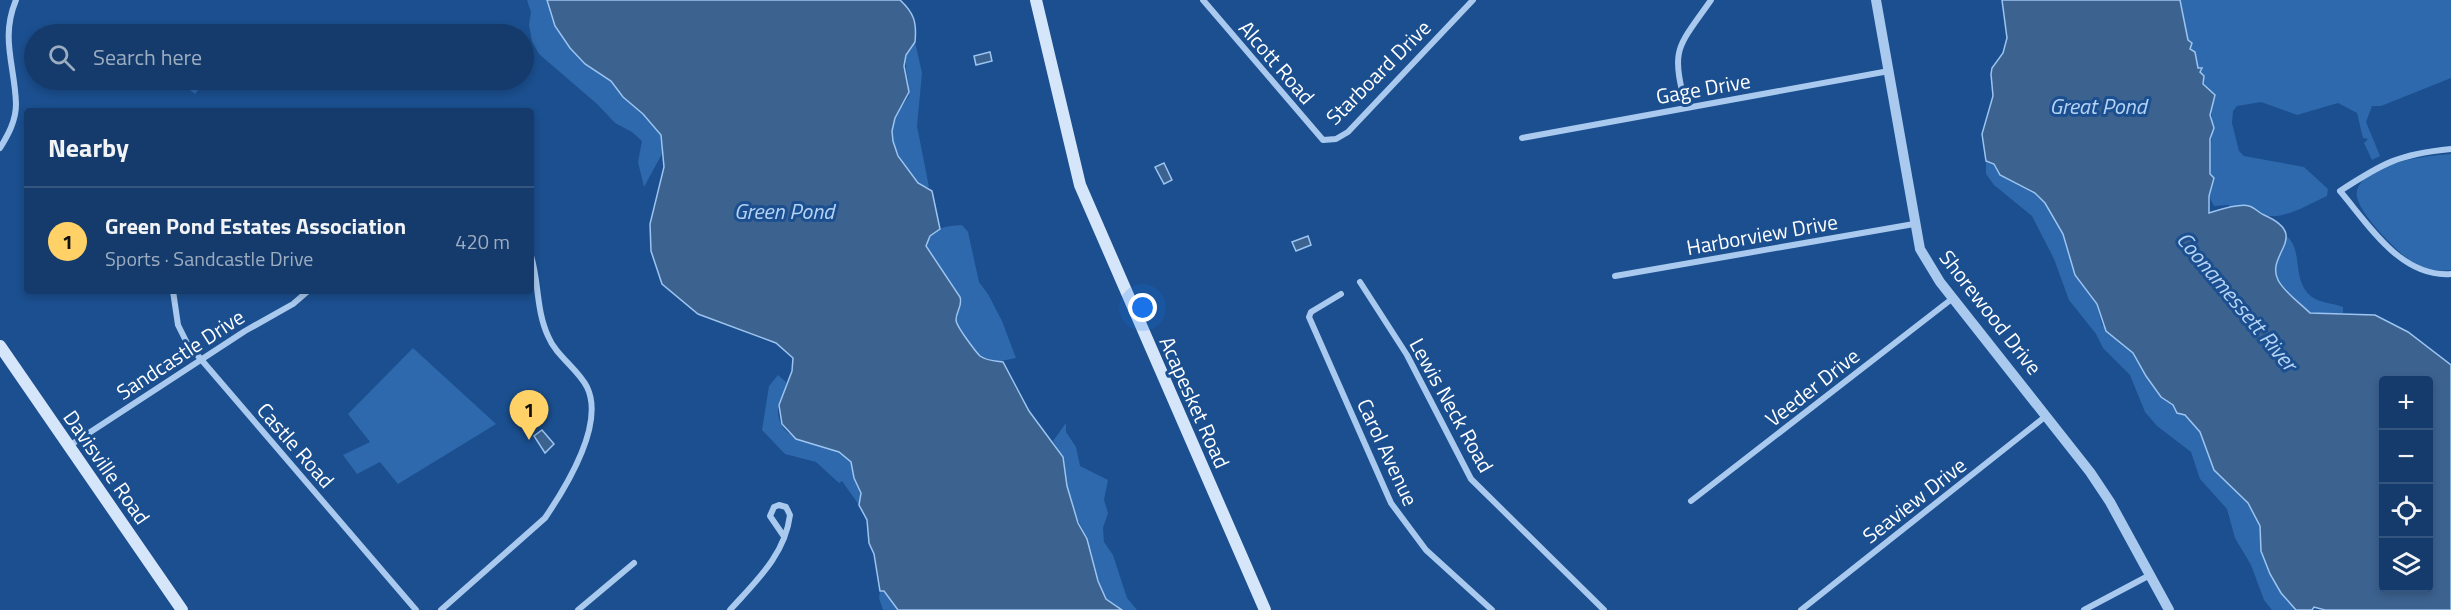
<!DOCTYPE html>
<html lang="en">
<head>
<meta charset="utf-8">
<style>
	:root { --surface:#143b6b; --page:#214673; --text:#f1f3f6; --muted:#9dadc1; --line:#33557e; --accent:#ffd166 }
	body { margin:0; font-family:"Titillium Web",sans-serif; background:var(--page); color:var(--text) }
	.controls { position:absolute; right:18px; bottom:18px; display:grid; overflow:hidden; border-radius:6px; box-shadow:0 3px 9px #0003 }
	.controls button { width:54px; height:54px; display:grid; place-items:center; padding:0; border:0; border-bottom:2px solid var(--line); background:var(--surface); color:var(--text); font:30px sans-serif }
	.you { position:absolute; left:1143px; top:308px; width:21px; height:21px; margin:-15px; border:4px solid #fff; border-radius:50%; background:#1a73e8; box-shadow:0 0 0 9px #1a73e833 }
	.badge { display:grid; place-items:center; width:39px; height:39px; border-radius:50%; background:var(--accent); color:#111; font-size:20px; font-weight:700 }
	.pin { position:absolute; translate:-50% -50px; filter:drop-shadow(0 2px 3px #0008) }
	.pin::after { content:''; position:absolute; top:32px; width:21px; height:18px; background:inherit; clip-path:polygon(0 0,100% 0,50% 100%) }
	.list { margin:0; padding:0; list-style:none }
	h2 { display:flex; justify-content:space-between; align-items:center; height:78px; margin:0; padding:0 24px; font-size:26px }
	h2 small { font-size:20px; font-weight:400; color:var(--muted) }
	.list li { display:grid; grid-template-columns:39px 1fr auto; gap:18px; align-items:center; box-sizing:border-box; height:108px; padding:0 24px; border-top:2px solid var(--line) }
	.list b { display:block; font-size:22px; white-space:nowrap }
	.list p { margin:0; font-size:20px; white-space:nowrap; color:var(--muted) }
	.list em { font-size:20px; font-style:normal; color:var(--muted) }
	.icon { flex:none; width:33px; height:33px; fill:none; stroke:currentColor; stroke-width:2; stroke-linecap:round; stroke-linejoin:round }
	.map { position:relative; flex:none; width:2451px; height:610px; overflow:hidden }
	.search { position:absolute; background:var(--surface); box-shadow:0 3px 9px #0003; left:24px; top:24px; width:510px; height:66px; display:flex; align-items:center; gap:15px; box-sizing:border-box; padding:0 21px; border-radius:33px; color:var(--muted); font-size:22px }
	.panel { position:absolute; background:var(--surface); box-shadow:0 3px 9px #0003; left:24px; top:108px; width:510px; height:186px; border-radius:6px }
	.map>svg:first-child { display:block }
	.green { fill:#2e69ad }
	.water { fill:#3c6290; stroke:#9cc4f0; stroke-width:1.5; fill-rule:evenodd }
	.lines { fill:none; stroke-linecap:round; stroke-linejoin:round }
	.minor { stroke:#a9c9ee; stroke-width:6 }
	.tertiary { stroke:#a9c9ee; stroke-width:10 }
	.secondary { stroke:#d6e6fa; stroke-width:12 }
	.labels { text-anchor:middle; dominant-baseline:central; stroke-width:6; stroke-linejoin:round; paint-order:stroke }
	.street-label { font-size:21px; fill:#fff; stroke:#1b4f8f }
	.water-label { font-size:22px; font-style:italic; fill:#b5d3f5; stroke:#1b4f8f }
</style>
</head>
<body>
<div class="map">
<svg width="2451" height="610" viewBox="0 0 2451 610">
	<rect width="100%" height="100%" fill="#1b4f8f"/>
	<!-- green -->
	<g class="green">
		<polygon points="527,0 547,0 555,26 570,48 585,64 611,81 623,97 643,114 661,135 663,152 644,187 638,162 642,141 632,132 615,123 597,104 539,54 532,41 529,25 531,12"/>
		<path d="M2180,0H2451V78L2381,106H2372L2366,122L2380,156L2372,160L2364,143L2368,139L2363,138L2357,113L2338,103L2297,115L2261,102L2237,106L2233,111L2232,123L2239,151L2244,156L2304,167L2328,189L2327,196C2302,207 2272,229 2249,206L2234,208L2228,205L2214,206L2209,196L2214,178L2210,174C2209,149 2215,127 2210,102C2207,84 2195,67 2190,50C2185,33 2185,17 2180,0Z"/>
		<path d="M915,42L922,73L917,126L929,187H924C911,178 890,147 892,130C893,117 902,107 909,96C911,75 897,59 915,42Z"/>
		<polygon points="185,80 206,80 195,94 182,84"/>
		<path d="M2451,154V270C2441,271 2428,272 2419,267C2404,259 2352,209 2357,191C2365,162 2426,156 2451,154Z"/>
		<polygon points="1986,161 1994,164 2000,175 2035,193 2045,203 2063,234 2075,275 2097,305 2102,325 2133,353 2146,376 2161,397 2173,405 2177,413 2185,415 2200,432 2214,470 2248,503 2260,526 2261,551 2270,574 2296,610 2272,610 2264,600 2251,565 2235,538 2227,509 2200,479 2191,452 2157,426 2145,412 2130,375 2103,348 2096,334 2069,300 2054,259 2032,216 1994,185 1986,174"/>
		<path d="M962,225L968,232L979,282L988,294L1002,321L1016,358L996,362L978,355L956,325V314L962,301L926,246C932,228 944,226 962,225Z"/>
		<path d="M2285,235C2305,249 2290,280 2312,297C2320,303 2333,303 2343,307V313H2310C2298,302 2273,285 2276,267C2279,255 2285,247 2285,235Z"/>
		<polygon points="413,348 496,424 398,484 380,462 357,474 343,455 370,442 348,414"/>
		<path d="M778,375L786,382C786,393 777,403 778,413C782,451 833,436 851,462C854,466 852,471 853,475C857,487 863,492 859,505L842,481L839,483L816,462L785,454L762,430L769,386Z"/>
		<polygon points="1066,423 1066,432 1076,447 1080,466 1108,480 1104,500 1108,513 1103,528 1104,542 1113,555 1127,598 1137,610 1122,610 1106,599 1091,562 1087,539 1074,511 1067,486 1063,457 1053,441"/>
		<polygon points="880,591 884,591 898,610 883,610 879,598"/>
	</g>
	<!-- water -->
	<g class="water">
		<path d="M547,0H900C914,13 917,22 915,42L906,55L904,66L909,92L895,118L892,131L893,141L898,156L918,183L932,191L940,229L930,236L926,246L960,297C963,306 956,311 956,320C956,326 976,352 980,356C987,361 995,361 1003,362L1029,411L1063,457L1067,486L1078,523L1087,539L1098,581L1106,599L1122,610H898L884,591H880L874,554L869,543L867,520L859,505L861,493L854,478L851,462L839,452L796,439L782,424L779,405L792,371L793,358L776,343L698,314L662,284L651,251L650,224L664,167L661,135L643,114L623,97L611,81L585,64L570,48L555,26Z"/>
		<path d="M2002,0H2180L2188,40L2192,43L2190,49L2195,52L2198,68H2202L2200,72L2204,76L2203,84L2215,95L2210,115L2214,128L2210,139V174L2214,178L2209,196V213C2219,210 2239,203 2249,206C2254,207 2259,213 2264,215C2312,236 2265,254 2278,280C2284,292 2300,303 2310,313L2375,315L2408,332L2451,365V610H2325L2314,607L2312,610H2296L2281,593L2270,574L2261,551L2260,526L2248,503L2214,470L2200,432L2185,415L2177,413L2173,405L2161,397L2146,376L2133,353L2106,331L2097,304L2075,275L2063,234L2045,203L2035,193L2000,175L1994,164L1986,161L1982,134L1993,96L1991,74L1992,68L2003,53L2007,38ZM2384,380H2428V588H2384Z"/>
		<polygon points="990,52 992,61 976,65 974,56"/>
		<polygon points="1164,163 1172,180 1164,184 1155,167"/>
		<polygon points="1308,236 1311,245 1296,251 1292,242"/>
		<polygon points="542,430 554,444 545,453 534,436"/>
	</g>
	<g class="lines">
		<!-- minor -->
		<g class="minor">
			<polyline points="1203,0 1323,140 1336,139 1348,132 1473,0"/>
			<path d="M1686,108C1671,47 1676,50 1711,0"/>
			<polyline points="1522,138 1889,71"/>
			<path d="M0,148C8,135 16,121 16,104C15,66 0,38 16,0"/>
			<path d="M2451,149C2399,154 2383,163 2340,191C2369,225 2401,278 2451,274"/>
			<polyline points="1615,276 1914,224"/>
			<polyline points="1360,282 1407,355 1471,479 1604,610"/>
			<polyline points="173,291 178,325 187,343 416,610"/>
			<polyline points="1341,294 1311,312 1309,317 1391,503 1426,550 1492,610"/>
			<polyline points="69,446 245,331 293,304 308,291"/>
			<polyline points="1691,501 1953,298"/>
			<path d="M441,610L545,518C566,487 605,424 587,387C577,368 556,356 548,336C536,310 539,282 531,256"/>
			<polyline points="578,610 634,563"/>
			<path d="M730,610C756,581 785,555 790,515L786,507L779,505L774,507L770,516L783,535"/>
			<polyline points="1801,610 2046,416"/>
			<polyline points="2084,610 2150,575"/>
		</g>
		<!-- tertiary -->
		<polyline class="tertiary" points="1876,0 1920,249 1940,282 2090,472 2110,502 2169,610"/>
		<!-- secondary -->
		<g class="secondary">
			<polyline points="1036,0 1080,185 1265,610"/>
			<polyline points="0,346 182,610"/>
		</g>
	</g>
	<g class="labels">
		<!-- street labels -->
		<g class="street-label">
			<text transform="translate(1277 62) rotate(49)">Alcott Road</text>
			<text transform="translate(1378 72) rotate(-45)">Starboard Drive</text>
			<text transform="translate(1703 88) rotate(-10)">Gage Drive</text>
			<text transform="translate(1762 234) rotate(-10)">Harborview Drive</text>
			<text transform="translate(1991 312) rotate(52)">Shorewood Drive</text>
			<text transform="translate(180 354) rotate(-33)">Sandcastle Drive</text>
			<text transform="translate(1812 387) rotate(-38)">Veeder Drive</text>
			<text transform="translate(1195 402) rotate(66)">Acapesket Road</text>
			<text transform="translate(1452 405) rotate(61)">Lewis Neck Road</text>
			<text transform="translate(296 445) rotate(49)">Castle Road</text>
			<text transform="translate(1388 452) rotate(65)">Carol Avenue</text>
			<text transform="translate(107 467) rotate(55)">Davisville Road</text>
			<text transform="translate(1914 500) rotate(-38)">Seaview Drive</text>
		</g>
		<!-- water labels -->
		<g class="water-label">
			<text x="2098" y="106">Great Pond</text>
			<text x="784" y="211">Green Pond</text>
			<text transform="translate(2237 301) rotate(50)">Coonamessett River</text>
		</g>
	</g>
</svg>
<div class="controls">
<button>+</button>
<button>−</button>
<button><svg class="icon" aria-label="locate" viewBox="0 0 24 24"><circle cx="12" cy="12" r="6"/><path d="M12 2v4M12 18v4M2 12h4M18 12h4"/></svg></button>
<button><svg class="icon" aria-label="layers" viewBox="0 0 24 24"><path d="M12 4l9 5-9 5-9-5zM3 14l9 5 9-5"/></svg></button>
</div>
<div class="you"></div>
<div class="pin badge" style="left:529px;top:440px">1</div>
<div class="search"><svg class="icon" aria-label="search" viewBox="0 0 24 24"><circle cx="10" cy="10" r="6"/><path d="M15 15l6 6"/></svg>Search here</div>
<section class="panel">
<h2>Nearby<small></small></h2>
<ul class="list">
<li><span class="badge">1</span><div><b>Green Pond Estates Association</b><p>Sports · Sandcastle Drive</p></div><em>420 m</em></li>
</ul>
</section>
</div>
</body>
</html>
